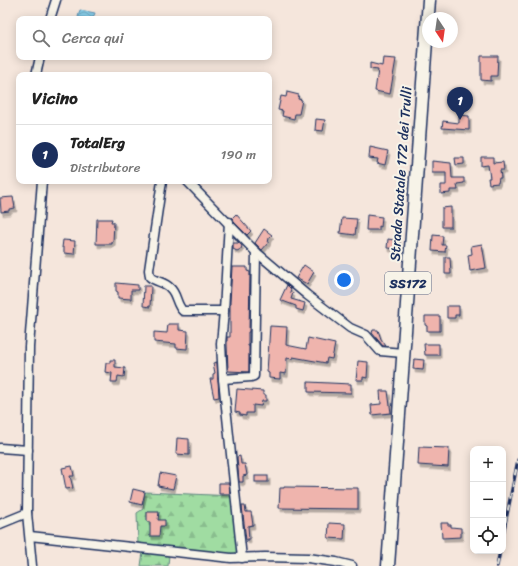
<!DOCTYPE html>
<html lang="it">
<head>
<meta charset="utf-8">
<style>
	:root { --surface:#fff; --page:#f2f2f2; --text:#222; --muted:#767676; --line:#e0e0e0; --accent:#1b2f5e }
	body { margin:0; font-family:Sriracha,sans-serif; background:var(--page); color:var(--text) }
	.controls { position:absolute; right:12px; bottom:12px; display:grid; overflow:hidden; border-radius:8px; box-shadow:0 2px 10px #0003 }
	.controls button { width:36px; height:36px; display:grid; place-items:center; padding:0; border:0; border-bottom:1px solid var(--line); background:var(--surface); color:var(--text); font:20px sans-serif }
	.compass { position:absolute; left:422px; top:12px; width:36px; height:36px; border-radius:50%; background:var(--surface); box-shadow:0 2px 10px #0003; rotate:167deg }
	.you { position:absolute; left:344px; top:280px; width:14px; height:14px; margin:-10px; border:3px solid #fff; border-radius:50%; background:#1a73e8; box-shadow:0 0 0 6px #1a73e833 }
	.badge { display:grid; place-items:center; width:26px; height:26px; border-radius:50%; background:var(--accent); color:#fff; font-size:13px; font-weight:700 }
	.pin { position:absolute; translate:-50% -33px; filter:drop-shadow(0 1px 2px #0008) }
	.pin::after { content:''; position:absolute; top:21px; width:14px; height:12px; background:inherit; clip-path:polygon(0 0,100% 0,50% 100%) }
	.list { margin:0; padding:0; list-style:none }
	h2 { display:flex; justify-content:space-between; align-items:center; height:52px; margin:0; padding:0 16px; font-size:17px }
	h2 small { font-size:13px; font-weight:400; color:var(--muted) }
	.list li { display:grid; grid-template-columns:26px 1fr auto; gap:12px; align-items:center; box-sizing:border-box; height:60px; padding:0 16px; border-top:1px solid var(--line) }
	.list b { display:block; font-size:15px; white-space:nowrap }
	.list p { margin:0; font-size:13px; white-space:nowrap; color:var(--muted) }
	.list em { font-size:13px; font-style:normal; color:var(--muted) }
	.icon { flex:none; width:22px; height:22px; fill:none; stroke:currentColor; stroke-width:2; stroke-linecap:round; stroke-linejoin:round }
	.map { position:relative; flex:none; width:518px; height:566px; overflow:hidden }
	.search { position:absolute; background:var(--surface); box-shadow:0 2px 10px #0003; left:16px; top:16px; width:256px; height:44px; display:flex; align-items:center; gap:10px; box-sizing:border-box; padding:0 14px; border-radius:8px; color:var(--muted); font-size:15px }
	.panel { position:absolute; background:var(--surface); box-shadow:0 2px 10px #0003; left:16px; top:72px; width:256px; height:112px; border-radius:8px }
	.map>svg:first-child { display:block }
	.forest { fill:url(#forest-firs); stroke:#5e8680 }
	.water { fill:url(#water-waves); stroke:#5b8db0 }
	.building { fill:#efb4ad; stroke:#1b2f5e; filter:url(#shadow) }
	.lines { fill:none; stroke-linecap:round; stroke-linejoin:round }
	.minor-casing { stroke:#1b2f5e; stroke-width:11 }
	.primary-casing { stroke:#1b2f5e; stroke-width:15 }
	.minor { stroke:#f7f3e8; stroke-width:8 }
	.primary { stroke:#f7f3e8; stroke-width:12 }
	.rail-casing { stroke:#1b2f5e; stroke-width:3.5 }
	.rail { stroke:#f7f3e8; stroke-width:2; stroke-dasharray:6; stroke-linecap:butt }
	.labels { text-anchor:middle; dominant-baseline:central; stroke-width:4; stroke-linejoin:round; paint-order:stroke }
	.shield { fill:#f7f3e8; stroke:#5d6a87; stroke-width:1 }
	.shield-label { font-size:13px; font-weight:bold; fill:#1b2f5e }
	.street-label { font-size:14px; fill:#1b2f5e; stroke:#f7f3e8 }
</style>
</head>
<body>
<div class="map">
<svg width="518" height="566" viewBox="0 0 518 566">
	<defs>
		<pattern id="forest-firs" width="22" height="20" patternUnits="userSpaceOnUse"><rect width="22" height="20" fill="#a0dca2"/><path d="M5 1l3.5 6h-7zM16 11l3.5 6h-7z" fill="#89bd8e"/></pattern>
		<pattern id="water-waves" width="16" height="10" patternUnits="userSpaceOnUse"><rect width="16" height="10" fill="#85cbe6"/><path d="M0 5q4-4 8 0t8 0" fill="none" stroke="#6ca5be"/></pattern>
		<filter id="shadow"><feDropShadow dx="2" dy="3.5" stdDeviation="0" flood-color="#0004"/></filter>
	</defs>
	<rect width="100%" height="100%" fill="#f5e6dc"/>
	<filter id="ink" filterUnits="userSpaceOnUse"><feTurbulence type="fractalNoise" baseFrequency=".025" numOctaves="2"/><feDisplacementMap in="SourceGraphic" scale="8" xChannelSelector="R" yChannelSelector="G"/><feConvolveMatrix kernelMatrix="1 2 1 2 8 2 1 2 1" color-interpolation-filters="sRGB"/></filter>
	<g filter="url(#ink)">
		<!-- forest -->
		<polygon class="forest" points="145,492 234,496 238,556 169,555 168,566 141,566 143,552 138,545 137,513 143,509"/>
		<!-- water -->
		<polygon class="water" points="80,10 95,13 93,19 78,17"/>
		<!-- building -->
		<g class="building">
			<polygon points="481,56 498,56 497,76 491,76 491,81 481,80"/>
			<polygon points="383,58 396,59 390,94 375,91 378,70 370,69 370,63 382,66"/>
			<polygon points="287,92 299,95 298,99 302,100 299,114 295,114 294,119 282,116 283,111 278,110 281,96 286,97"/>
			<polygon points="459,115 469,116 469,130 442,128 443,121 459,123"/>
			<polygon points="316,119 325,120 323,131 315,130"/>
			<polygon points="370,147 388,151 385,165 377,163 378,159 369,158"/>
			<polygon points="481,157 493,157 493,163 503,162 504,170 500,170 501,178 499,178 498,183 489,184 488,178 490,178 488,165 481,166"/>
			<polygon points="455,158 464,158 464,164 456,165"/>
			<polygon points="432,161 451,163 452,178 464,178 464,183 457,184 458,190 450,190 450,193 441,194 441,185 446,185 446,173 432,173"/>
			<polygon points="13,197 15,208 9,209 9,211 1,212 0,198"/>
			<polygon points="451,207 451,227 442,227 442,208"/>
			<polygon points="236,214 251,231 247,235 234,222 232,218"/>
			<polygon points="367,215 382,217 381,227 379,226 379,230 366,230"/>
			<polygon points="342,218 357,219 355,235 340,233"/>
			<polygon points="97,219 112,219 111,222 114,222 113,242 112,242 112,244 96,244"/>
			<polygon points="264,229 272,235 269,238 268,243 262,250 255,243"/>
			<polygon points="433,235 443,236 442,245 446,245 445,252 432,251"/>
			<polygon points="234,237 242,246 241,249 237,251 233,249 233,243 239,243"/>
			<polygon points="388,239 400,241 399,249 387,248"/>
			<polygon points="63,240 75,241 74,254 64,253 64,248 62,248"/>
			<polygon points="482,244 486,268 470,271 468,255 472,254 471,246"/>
			<polygon points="445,257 450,257 451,274 445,274"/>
			<polygon points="304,265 314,272 307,284 296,278"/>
			<polygon points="232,267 247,267 247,271 250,272 249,332 248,332 248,346 249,346 249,372 228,371 227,344 227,337 230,337 230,302"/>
			<polygon points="116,283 138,285 138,290 131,290 131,299 118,298 118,292 116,291"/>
			<polygon points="287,285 291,289 290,292 293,293 291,299 305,303 303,311 296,309 296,306 280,300"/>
			<polygon points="144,286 151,286 150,307 143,306"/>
			<polygon points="447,306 459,306 459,315 455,315 455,318 447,318"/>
			<polygon points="425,316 440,316 440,331 427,331 427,326 425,325"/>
			<polygon points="168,324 179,324 179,330 188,331 187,349 176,348 176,344 154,342 154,332 167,333"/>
			<polygon points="270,326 287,327 286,345 306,349 308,338 335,344 332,359 327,358 326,363 293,357 293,359 287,358 286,374 280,373 280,379 269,378 269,373 267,372"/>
			<polygon points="373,330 378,330 381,339 386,346 383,346 372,333"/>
			<polygon points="424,344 439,344 439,355 425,355"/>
			<polygon points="414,359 424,360 423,370 413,369"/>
			<polygon points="110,360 115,360 115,367 125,368 124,377 118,376 117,382 111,382 112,373 105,372 106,363 110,363"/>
			<polygon points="358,361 368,362 367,378 363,377 363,380 356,380"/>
			<polygon points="217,362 219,397 214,398 210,379 213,379 213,374 215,373 213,363"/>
			<polygon points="308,382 351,384 351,393 308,392"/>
			<polygon points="237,389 263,391 263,395 266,395 266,401 262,401 261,406 253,405 253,413 246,413 246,416 240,415 240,413 235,412"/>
			<polygon points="380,391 388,391 391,413 372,415 371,405 381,404"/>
			<polygon points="177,438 189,439 189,455 176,454"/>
			<polygon points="419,447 449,448 448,467 418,465"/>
			<polygon points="240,456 241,464 245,464 247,475 243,476 243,482 239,482 237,457"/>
			<polygon points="72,466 74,476 70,476 73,488 66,489 62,468"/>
			<polygon points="160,473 176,476 173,489 158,486"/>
			<rect x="255" y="476" width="13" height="6"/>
			<polygon points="219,483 229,483 230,494 219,494"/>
			<polygon points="284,487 358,488 358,509 279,508 280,488 284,488"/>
			<polygon points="133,489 145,492 142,505 130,502"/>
			<polygon points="242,506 245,506 246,512 251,512 253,525 248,526 249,540 246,540"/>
			<polygon points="147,512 159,512 158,520 165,520 165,526 160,526 159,536 150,536 150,522 147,522"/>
			<polygon points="329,523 345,524 344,539 328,538"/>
			<polygon points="441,523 448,523 448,525 451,525 451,527 461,528 461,537 442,538"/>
		</g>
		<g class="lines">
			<defs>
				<g id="minor">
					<polyline points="50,19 56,0"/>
					<polyline points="36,75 40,57"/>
					<path d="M162,181L149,270L150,277C156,282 165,282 170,288C177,294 176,305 183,311H224L221,344L223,379L251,377L254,376L256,252"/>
					<polyline points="187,181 256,252 307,295 350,328 366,335 380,351 403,353"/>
					<polyline points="224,311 229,222"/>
					<polyline points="223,379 242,558"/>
					<polyline points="0,448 28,450"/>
					<polyline points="0,524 27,513"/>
					<polyline points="30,536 231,558 265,557 308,558 336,562 352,566"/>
					<polyline points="32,566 27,513 29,347 42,181 43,181"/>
				</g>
				<polyline id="primary" points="388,566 429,0"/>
			</defs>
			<!-- minor casing -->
			<use href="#minor" class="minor-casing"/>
			<!-- primary casing -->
			<use href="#primary" class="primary-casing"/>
			<!-- minor -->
			<use href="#minor" class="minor"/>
			<!-- primary -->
			<use href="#primary" class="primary"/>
			<defs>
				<g id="rail">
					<polyline points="503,534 518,460"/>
					<polyline points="497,566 500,551"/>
				</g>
			</defs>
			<!-- rail casing -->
			<use href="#rail" class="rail-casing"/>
			<!-- rail -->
			<use href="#rail" class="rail"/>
		</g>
	</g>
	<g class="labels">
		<!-- shield labels -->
		<rect class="shield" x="385" y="272" width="46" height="22" rx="3"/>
		<g class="shield-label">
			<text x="408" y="283">SS172</text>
		</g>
		<!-- street labels -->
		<g class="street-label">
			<text transform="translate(401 174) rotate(-86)">Strada Statale 172 dei Trulli</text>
		</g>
	</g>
</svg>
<div class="controls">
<button>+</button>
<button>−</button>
<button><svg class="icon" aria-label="locate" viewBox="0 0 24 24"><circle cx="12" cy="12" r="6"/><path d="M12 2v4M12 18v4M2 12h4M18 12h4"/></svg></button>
</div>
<svg class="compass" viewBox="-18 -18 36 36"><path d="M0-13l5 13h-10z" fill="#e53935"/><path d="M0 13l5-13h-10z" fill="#767676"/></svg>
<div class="you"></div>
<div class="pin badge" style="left:460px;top:120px">1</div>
<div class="search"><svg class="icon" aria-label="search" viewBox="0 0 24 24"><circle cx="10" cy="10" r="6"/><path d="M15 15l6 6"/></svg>Cerca qui</div>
<section class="panel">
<h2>Vicino<small></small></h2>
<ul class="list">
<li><span class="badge">1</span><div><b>TotalErg</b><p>Distributore</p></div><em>190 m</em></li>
</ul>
</section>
</div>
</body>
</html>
